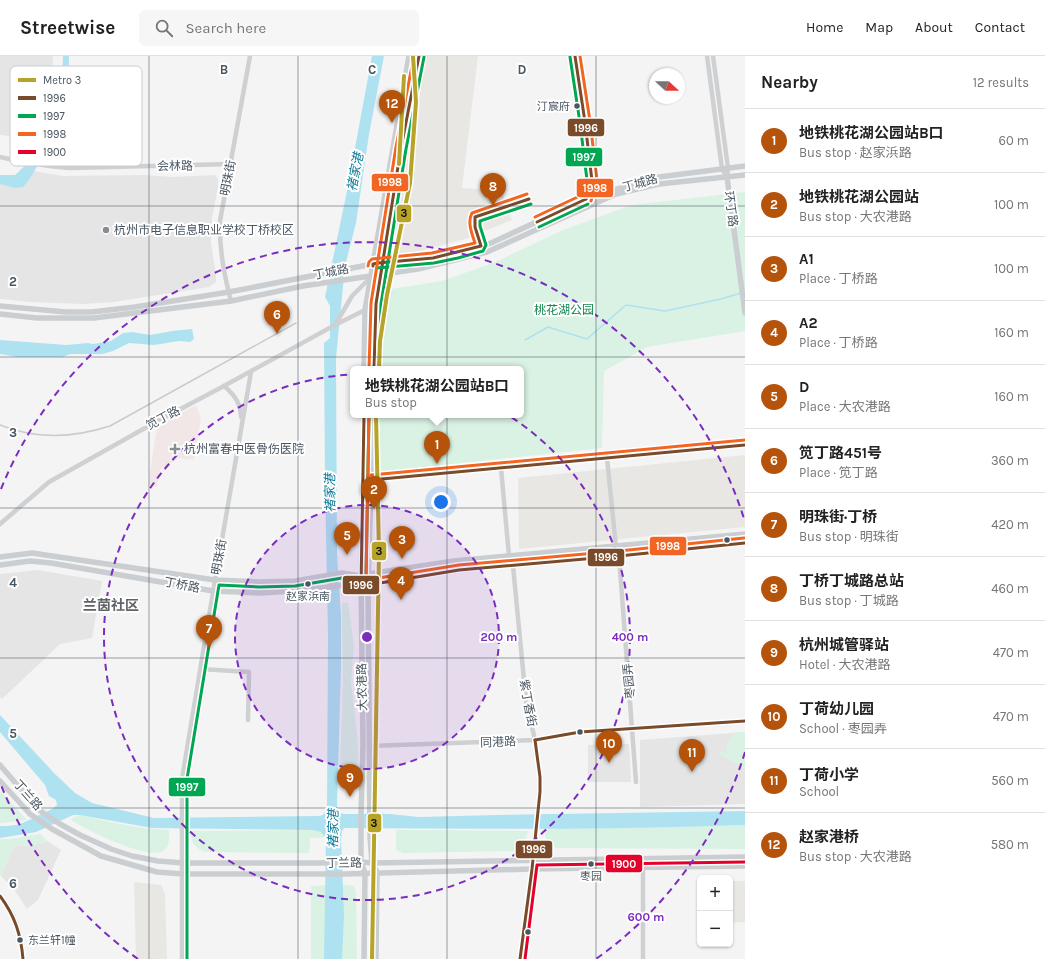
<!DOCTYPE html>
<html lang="en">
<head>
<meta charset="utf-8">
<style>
	:root { --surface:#fff; --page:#f6f6f6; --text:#222; --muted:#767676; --line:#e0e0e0; --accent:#b45309 }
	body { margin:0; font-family:Karla,"Noto Sans SC",sans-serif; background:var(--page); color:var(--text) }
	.controls { position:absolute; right:12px; bottom:12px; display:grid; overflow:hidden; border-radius:6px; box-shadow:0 1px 3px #0004 }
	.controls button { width:36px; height:36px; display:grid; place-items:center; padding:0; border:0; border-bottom:1px solid var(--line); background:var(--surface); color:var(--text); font:20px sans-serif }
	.compass { position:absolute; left:649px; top:12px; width:36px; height:36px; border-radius:50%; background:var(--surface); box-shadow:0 1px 3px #0004; rotate:111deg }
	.you { position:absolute; left:441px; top:446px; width:14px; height:14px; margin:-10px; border:3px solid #fff; border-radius:50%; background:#1a73e8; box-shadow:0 0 0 6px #1a73e833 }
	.badge { display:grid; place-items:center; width:26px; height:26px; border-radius:50%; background:var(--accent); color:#fff; font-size:13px; font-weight:700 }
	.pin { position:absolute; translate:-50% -33px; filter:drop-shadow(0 1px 2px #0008) }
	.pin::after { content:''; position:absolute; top:21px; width:14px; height:12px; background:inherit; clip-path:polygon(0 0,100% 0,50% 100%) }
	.popup { position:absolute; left:350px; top:310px; width:174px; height:52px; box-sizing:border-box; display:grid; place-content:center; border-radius:6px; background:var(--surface); filter:drop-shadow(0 1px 3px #0005); font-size:13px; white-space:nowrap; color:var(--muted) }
	.popup b { font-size:15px; color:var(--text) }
	.popup::after { content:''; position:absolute; left:50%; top:100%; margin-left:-8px; border:8px solid transparent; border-top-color:var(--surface) }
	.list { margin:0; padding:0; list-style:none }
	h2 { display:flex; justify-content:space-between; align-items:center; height:52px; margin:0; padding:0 16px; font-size:17px }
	h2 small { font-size:13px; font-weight:400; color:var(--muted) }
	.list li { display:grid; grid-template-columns:26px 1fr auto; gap:12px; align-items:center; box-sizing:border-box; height:64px; padding:0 16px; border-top:1px solid var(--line) }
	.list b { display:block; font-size:15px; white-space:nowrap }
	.list p { margin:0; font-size:13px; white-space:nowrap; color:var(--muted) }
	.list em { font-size:13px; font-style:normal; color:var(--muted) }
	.icon { flex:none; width:22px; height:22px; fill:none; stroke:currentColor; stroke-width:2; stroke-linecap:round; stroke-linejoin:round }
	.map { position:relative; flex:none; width:745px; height:903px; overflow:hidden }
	header { display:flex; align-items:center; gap:24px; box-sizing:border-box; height:56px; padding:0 20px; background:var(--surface); border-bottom:1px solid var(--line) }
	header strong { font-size:19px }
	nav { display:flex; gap:22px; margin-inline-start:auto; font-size:14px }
	.search { width:280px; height:36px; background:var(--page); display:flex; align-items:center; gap:10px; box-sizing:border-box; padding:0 14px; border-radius:6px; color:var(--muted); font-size:15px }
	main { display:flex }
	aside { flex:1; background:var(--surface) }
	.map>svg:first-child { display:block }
	.commercial { fill:#e8e7e3 }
	.education { fill:#e6e5e6 }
	.medical { fill:#f1e7e6 }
	.green { fill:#d9f2e3 }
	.water { fill:#aee2f0 }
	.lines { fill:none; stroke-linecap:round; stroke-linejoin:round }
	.stream { stroke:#aee2f0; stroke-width:1.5 }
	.minor { stroke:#ced0d2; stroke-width:4.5 }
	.major { stroke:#caced1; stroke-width:5.5 }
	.rail { stroke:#c9cacc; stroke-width:1.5 }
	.bus-1-casing { stroke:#fff; stroke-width:6 }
	.bus-2-casing { stroke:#fff; stroke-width:6 }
	.bus-3-casing { stroke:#fff; stroke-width:6 }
	.bus-4-casing { stroke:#fff; stroke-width:6 }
	.bus-1 { stroke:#7a4b2a; stroke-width:3 }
	.bus-2 { stroke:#00a651; stroke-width:3 }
	.bus-3 { stroke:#f26522; stroke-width:3 }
	.bus-4 { stroke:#e4002b; stroke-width:3 }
	.metro-1-casing { stroke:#fff; stroke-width:7 }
	.metro-1 { stroke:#b7a327; stroke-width:4 }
	.grid { fill:none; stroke:#4a5661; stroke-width:1; stroke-opacity:0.55 }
	.ring { fill:none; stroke:#7b2cbf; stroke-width:2; stroke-dasharray:7 5 }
	.bus-dot { fill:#4a5661; stroke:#fff; stroke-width:1.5 }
	.poi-dot { fill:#868d94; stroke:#fff; stroke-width:1.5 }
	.labels { text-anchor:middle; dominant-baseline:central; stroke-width:4; stroke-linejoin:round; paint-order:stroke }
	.bus-label { font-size:11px; fill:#4a5661; stroke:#fff }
	.street-label { font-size:12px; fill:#4a5661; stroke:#fff }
	.poi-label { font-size:12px; fill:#4a5661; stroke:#fff; text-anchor:start }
	.park-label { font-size:12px; fill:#17864f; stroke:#fff }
	.water-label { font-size:13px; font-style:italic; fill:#0c7c9b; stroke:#fff }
	.quarter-label { font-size:14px; font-weight:bold; fill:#5f6368; stroke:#fff }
	.key { fill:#fff; stroke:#c9ccd0; stroke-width:1 }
	.key-label { font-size:11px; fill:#4a5661 }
	.grid-label { font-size:13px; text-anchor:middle; font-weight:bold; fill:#4a5661; stroke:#fff; stroke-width:4; stroke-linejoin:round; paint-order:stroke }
	.centre { fill:#7b2cbf; stroke:#fff; stroke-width:2 }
	.ring-label { font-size:12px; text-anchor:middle; font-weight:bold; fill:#7b2cbf; stroke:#fff; stroke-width:4; stroke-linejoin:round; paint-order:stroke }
	.line-badge { stroke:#fff; stroke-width:1.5 }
	.badge-label { font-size:11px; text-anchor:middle; font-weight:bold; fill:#fff }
	.pale-badge-label { font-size:11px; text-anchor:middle; font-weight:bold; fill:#111 }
</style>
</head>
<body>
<header>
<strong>Streetwise</strong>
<div class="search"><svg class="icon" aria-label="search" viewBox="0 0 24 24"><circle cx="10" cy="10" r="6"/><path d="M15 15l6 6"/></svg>Search here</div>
<nav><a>Home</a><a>Map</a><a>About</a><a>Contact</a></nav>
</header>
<main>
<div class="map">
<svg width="745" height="903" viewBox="0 0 745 903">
	<rect width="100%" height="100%" fill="#f4f4f4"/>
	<!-- commercial -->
	<g class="commercial">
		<polygon points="424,0 478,0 462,132 502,135 512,164 465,183 419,195 388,201"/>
		<polygon points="745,399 745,471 519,493 518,422"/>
		<polygon points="730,825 745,825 745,866 730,867"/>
		<polygon points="134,826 161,829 165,838 167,903 136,903"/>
	</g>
	<!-- education -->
	<g class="education">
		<polygon points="0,0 53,0 51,53 35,83 0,79"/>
		<polygon points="33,115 63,120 144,119 172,121 215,119 218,123 218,131 212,162 211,186 216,221 216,226 209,231 114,246 84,248 31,246 0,243 0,124"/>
		<polygon points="38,514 102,525 92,582 60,588 2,643 0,641 0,518"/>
		<polygon points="745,676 745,748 640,751 640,684"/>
		<polygon points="629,688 631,726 588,726 588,689"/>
		<polygon points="47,785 61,794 38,844 27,853 14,833 1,820 14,790 35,789"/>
	</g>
	<!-- medical -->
	<polygon class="medical" points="196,349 201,362 194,404 178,402 160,414 157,431 148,429 157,371"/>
	<!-- green -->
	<g class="green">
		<polygon points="745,136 745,275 647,291 604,315 602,392 377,416 377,359 521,359 521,313 378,313 378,235 442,225 493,207 563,174 632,149"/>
		<polygon points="342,547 348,547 354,590 351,625 358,688 358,712 340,710 343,625"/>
		<path d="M736,676H745V712L719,698L721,695L727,698C725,689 729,682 736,676Z"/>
		<polygon points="0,735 27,764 0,767"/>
		<path d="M81,759C110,766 138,773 169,774C169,781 170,790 164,794C149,806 87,774 71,764L74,761Z"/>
		<path d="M745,769V793L557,792C545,788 546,785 545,773Z"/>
		<path d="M322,774L326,781L310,782L309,797L205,796C193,790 192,788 190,775Z"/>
		<path d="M396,774L528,775C526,785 524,791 514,795L403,797L396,794Z"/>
		<polygon points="40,778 47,785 35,789 14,790 1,820 0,820 0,783 10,783"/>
		<polygon points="339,828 354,830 356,836 357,903 341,903"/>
		<polygon points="328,829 328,903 311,903 311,830"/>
	</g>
	<!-- water -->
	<g class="water">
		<path d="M63,0H69L68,47L66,56L58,75L29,124L23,131L15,132L0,128V119H15C35,102 52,77 59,52C64,36 62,17 63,0Z"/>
		<path d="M372,0H384L369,78L356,167L345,210L336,302L337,498L341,560V613L337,749L338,756L344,758H390L419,761L497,759L745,755V769C611,774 478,773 344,772L342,775L341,784L344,859L342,903H324L326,782L321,776L313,774L152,772L80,759H73L36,776L0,782V770C19,770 21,768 37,760C45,756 51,755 57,749L56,744L49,740L45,729L0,676V659L55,718L75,737L92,747L154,762L319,760L323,759L327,752L328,579L325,425L324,287L330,282V250L325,241L347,135Z"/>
		<polygon points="192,273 194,283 190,286 179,285 154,289 129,287 113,295 102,298 70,298 63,301 17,301 0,298 0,284 66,289 88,287 93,288 111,285 123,277 132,276 150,279 172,275"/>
	</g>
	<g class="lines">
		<!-- stream -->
		<polyline class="stream" points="525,284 548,271 587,283 626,249 665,255 721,243 741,237"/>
		<!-- minor -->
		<g class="minor">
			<polyline points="575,0 585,66 592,125 586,143"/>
			<polyline points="707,0 722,113 727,121"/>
			<polyline points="713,0 728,112 727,121"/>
			<polyline points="590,83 596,123 601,131 607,136"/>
			<path d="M0,101C24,106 47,111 72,112L231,108"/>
			<path d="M231,245C224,219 219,192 220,165L250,0"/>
			<polyline points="335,269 352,240 371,221"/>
			<path d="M224,330C234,338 241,347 241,361"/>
			<polyline points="607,402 616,491"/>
			<polyline points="501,412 509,500"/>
			<polyline points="371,424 745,389"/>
			<polyline points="0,468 49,426 154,367 224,330 335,269 365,254"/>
			<polyline points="619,500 636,726"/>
			<polyline points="513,510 526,645 535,684 540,721 540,736 532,804 532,813 520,903"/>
			<polyline points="201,613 249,616 248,664"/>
			<polyline points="370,690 535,684 580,676 745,665"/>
			<path d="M0,840C17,861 21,876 23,903"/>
			<polyline points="182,903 182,723 215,524 251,316"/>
			<polyline points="643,903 643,812"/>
		</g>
		<!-- major -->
		<g class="major">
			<polyline points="727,121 745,257"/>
			<polyline points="0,250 66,256 92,256 135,251 229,236 383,206 416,205 445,199 468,195 491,187 558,156 607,136 659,121 745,110"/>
			<polyline points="0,258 37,262 94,262 231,245 303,230 418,213 487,196 616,138 659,128 745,119"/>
			<polyline points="364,313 365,254 409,0"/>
			<polyline points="374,313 376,248 401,92 412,39 419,0"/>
			<polyline points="364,359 361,520 363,690 361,758 361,806 365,817 364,903"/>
			<polyline points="373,359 368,529 370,781 372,807 377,816 376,903"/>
			<polyline points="0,501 32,497 215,524 259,526 295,525 342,517 361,520 368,518 454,505 745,478"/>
			<polyline points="0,509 30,505 51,507 213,535 260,537 295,535 345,529 361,532 368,529 459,514 619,500 745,487"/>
			<polyline points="0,709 39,754 60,768 80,779 111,793 132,800 158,805 183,807 317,807 361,806 372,807 745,801"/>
			<polyline points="0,725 30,758 52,773 101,800 157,816 183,818 345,818 532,813 745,810"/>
		</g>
		<!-- rail -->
		<path class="rail" d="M0,369C37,384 73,382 110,370L296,267"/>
		<defs>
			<g id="bus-1">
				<polyline points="575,0 585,66 592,125 586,143"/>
				<polyline points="537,166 586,143"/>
				<polyline points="373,210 373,208 378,207 433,202 481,190 475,171 475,161 529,143"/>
				<polyline points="374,313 376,248 401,92 419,0"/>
				<polyline points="364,359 361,532 368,529 459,514 619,500 745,487"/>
				<polyline points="371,424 745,389"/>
				<polyline points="535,684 580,676 745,665"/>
				<path d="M0,840C15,860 21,879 23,903"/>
				<polyline points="520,903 532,813 540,736 540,721 535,684"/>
			</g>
			<g id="bus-2">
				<polyline points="570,1 580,67 587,124 581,141"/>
				<polyline points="539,171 588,148"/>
				<polyline points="377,212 434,207 458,202 483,195 486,189 480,170 480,165 531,148"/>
				<polyline points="379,313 381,248 406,93 424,1"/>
				<polyline points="187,903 187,723 219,529 259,531 295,530 342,522 361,525 365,523 366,520 369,359"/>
			</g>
			<g id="bus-3">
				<polyline points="580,0 590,65 597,124 591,145"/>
				<polyline points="535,161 584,138"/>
				<path d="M368,210L369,206L372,203L432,197L475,187C472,178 467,166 472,157L527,138"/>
				<polyline points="369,313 371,247 396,91 414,0"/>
				<polyline points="369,359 366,524 459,509 619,495 744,482"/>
				<polyline points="371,419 745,384"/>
			</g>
			<polyline id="bus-4" points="525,903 537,809 745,806"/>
		</defs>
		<!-- bus-1 casing -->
		<use href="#bus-1" class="bus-1-casing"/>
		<!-- bus-2 casing -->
		<use href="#bus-2" class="bus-2-casing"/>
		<!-- bus-3 casing -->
		<use href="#bus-3" class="bus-3-casing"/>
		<!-- bus-4 casing -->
		<use href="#bus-4" class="bus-4-casing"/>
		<!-- bus-1 -->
		<use href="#bus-1" class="bus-1"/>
		<!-- bus-2 -->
		<use href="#bus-2" class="bus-2"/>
		<!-- bus-3 -->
		<use href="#bus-3" class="bus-3"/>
		<!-- bus-4 -->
		<use href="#bus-4" class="bus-4"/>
		<defs>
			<g id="metro-1">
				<polyline points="399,108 404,20"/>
				<polyline points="379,313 380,285 387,239 410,127 416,46 413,0"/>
				<polyline points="372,903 379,497 376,359"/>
			</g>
		</defs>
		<!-- metro-1 casing -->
		<use href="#metro-1" class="metro-1-casing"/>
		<!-- metro-1 -->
		<use href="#metro-1" class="metro-1"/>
	</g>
	<!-- grid -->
	<path class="grid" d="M149,0V903M298,0V903M447,0V903M596,0V903M0,150H745M0,301H745M0,452H745M0,602H745M0,752H745"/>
	<!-- distance rings -->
	<circle cx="367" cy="581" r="132" fill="#7b2cbf" fill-opacity=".12"/>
	<g class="ring">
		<circle cx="367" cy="581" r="132"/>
		<circle cx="367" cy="581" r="263"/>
		<path d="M745 696A395 395 0 0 1 596 903M138 903A395 395 0 0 1 1 729M1 433A395 395 0 0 1 745 466"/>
	</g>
	<!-- markers -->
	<g class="bus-dot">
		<circle cx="577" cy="50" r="3.5"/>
		<circle cx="727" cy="484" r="3.5"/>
		<circle cx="308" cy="528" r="3.5"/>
		<circle cx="580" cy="676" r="3.5"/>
		<circle cx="591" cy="808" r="3.5"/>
		<circle cx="528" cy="876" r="3.5"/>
		<circle cx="20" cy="884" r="3.5"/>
	</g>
	<g class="poi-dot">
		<circle cx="106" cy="174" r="4"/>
		<path d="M173 387h4v4h4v4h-4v4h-4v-4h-4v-4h4z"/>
	</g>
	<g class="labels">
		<!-- bus labels -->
		<g class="bus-label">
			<text x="570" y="50" text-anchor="end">汀宸府</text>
			<text x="308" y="540">赵家浜南</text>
			<text x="591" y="820">枣园</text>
			<text x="28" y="884" text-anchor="start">东兰轩1幢</text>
		</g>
		<!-- street labels -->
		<g class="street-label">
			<text transform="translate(175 110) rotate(-1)">会林路</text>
			<text transform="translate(228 122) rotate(-79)">明珠街</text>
			<text transform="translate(640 127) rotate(-15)">丁城路</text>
			<text transform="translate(731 153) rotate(82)">环丁路</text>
			<text transform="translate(331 216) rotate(-11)">丁城路</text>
			<text transform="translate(163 362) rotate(-28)">笕丁路</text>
			<text transform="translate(219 501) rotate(-80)">明珠街</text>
			<text transform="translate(182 529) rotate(11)">丁桥路</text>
			<text transform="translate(629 625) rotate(-95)">枣园弄</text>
			<text transform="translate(362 631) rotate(-91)">大农港路</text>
			<text transform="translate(528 647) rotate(80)">紫丁香街</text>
			<text transform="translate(498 686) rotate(-2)">同港路</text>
			<text transform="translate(28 739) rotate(48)">丁兰路</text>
			<text transform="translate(344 807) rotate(-1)">丁兰路</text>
		</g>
		<!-- poi labels -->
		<g class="poi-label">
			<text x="114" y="174">杭州市电子信息职业学校丁桥校区</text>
			<text x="184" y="393">杭州富春中医骨伤医院</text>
		</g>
		<!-- park labels -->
		<g class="park-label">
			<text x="564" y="254">桃花湖公园</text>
		</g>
		<!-- water labels -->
		<g class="water-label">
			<text transform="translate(355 116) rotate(-79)">褚家港</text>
			<text transform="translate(330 437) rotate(-91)">褚家港</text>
			<text transform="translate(333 773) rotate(-89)">褚家港</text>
		</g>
		<!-- quarter labels -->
		<g class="quarter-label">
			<text x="111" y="549">兰茵社区</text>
		</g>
	</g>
	<!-- legend -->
	<rect x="10" y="10" width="132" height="100" rx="6" class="key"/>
	<rect x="18" y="22" width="18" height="4" fill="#b7a327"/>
	<rect x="18" y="40" width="18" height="4" fill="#7a4b2a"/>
	<rect x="18" y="58" width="18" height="4" fill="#00a651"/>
	<rect x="18" y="76" width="18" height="4" fill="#f26522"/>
	<rect x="18" y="94" width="18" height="4" fill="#e4002b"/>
	<g class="key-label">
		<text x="43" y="28">Metro 3</text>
		<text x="43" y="46">1996</text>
		<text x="43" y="64">1997</text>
		<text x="43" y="82">1998</text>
		<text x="43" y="100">1900</text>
	</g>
	<g class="grid-label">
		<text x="224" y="18">B</text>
		<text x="372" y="18">C</text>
		<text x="522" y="18">D</text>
		<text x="13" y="230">2</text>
		<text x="13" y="381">3</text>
		<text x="13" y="531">4</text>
		<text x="13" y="682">5</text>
		<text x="13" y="832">6</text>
	</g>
	<circle cx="367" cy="581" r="6" class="centre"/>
	<g class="ring-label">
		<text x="499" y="585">200 m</text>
		<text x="630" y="585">400 m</text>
		<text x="646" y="865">600 m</text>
	</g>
	<g class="line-badge">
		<rect x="567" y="62" width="38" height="19" rx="4" fill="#7a4b2a"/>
		<rect x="565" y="91" width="38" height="20" rx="4" fill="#00a651"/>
		<rect x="371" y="117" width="38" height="19" rx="4" fill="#f26522"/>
		<rect x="576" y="122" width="38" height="20" rx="4" fill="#f26522"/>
		<rect x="396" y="148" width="16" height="19" rx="4" fill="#b7a327"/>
		<rect x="649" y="480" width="38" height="20" rx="4" fill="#f26522"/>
		<rect x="371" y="485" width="16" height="20" rx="4" fill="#b7a327"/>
		<rect x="587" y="492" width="38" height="19" rx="4" fill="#7a4b2a"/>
		<rect x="342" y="519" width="38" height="20" rx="4" fill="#7a4b2a"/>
		<rect x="168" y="721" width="38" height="20" rx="4" fill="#00a651"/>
		<rect x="367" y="757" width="15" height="20" rx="4" fill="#b7a327"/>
		<rect x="515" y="784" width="38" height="19" rx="4" fill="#7a4b2a"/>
		<rect x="605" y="798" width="38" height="19" rx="4" fill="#e4002b"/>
	</g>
	<g class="badge-label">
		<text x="586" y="76">1996</text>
		<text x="584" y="105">1997</text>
		<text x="390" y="130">1998</text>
		<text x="595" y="136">1998</text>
		<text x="668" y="494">1998</text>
		<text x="606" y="505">1996</text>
		<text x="361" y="533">1996</text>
		<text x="187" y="735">1997</text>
		<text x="534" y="797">1996</text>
		<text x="624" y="812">1900</text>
	</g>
	<g class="pale-badge-label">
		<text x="404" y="161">3</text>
		<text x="379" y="499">3</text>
		<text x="374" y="771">3</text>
	</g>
</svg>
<div class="controls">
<button>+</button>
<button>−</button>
</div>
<svg class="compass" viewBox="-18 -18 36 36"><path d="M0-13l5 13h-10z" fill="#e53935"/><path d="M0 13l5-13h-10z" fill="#767676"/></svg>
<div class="you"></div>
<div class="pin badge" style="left:437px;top:408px">1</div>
<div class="popup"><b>地铁桃花湖公园站B口</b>Bus stop</div>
<div class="pin badge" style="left:374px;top:453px">2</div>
<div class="pin badge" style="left:402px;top:503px">3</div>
<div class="pin badge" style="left:401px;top:544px">4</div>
<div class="pin badge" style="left:347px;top:499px">5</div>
<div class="pin badge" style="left:277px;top:278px">6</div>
<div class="pin badge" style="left:209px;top:592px">7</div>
<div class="pin badge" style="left:493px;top:150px">8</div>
<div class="pin badge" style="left:350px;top:741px">9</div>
<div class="pin badge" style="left:609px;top:707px">10</div>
<div class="pin badge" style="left:692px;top:716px">11</div>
<div class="pin badge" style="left:392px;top:67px">12</div>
</div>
<aside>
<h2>Nearby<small>12 results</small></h2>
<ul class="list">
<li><span class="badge">1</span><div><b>地铁桃花湖公园站B口</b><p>Bus stop · 赵家浜路</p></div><em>60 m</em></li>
<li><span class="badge">2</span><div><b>地铁桃花湖公园站</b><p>Bus stop · 大农港路</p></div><em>100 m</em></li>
<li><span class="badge">3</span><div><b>A1</b><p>Place · 丁桥路</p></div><em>100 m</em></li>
<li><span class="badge">4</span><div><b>A2</b><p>Place · 丁桥路</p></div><em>160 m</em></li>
<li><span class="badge">5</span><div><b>D</b><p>Place · 大农港路</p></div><em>160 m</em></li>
<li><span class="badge">6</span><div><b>笕丁路451号</b><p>Place · 笕丁路</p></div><em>360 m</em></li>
<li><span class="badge">7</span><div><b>明珠街·丁桥</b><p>Bus stop · 明珠街</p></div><em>420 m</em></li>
<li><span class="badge">8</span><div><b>丁桥丁城路总站</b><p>Bus stop · 丁城路</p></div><em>460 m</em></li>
<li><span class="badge">9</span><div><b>杭州城管驿站</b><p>Hotel · 大农港路</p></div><em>470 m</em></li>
<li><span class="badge">10</span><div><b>丁荷幼儿园</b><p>School · 枣园弄</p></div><em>470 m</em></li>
<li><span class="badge">11</span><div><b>丁荷小学</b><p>School</p></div><em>560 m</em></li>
<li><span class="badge">12</span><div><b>赵家港桥</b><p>Bus stop · 大农港路</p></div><em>580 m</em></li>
</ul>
</aside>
</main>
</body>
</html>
